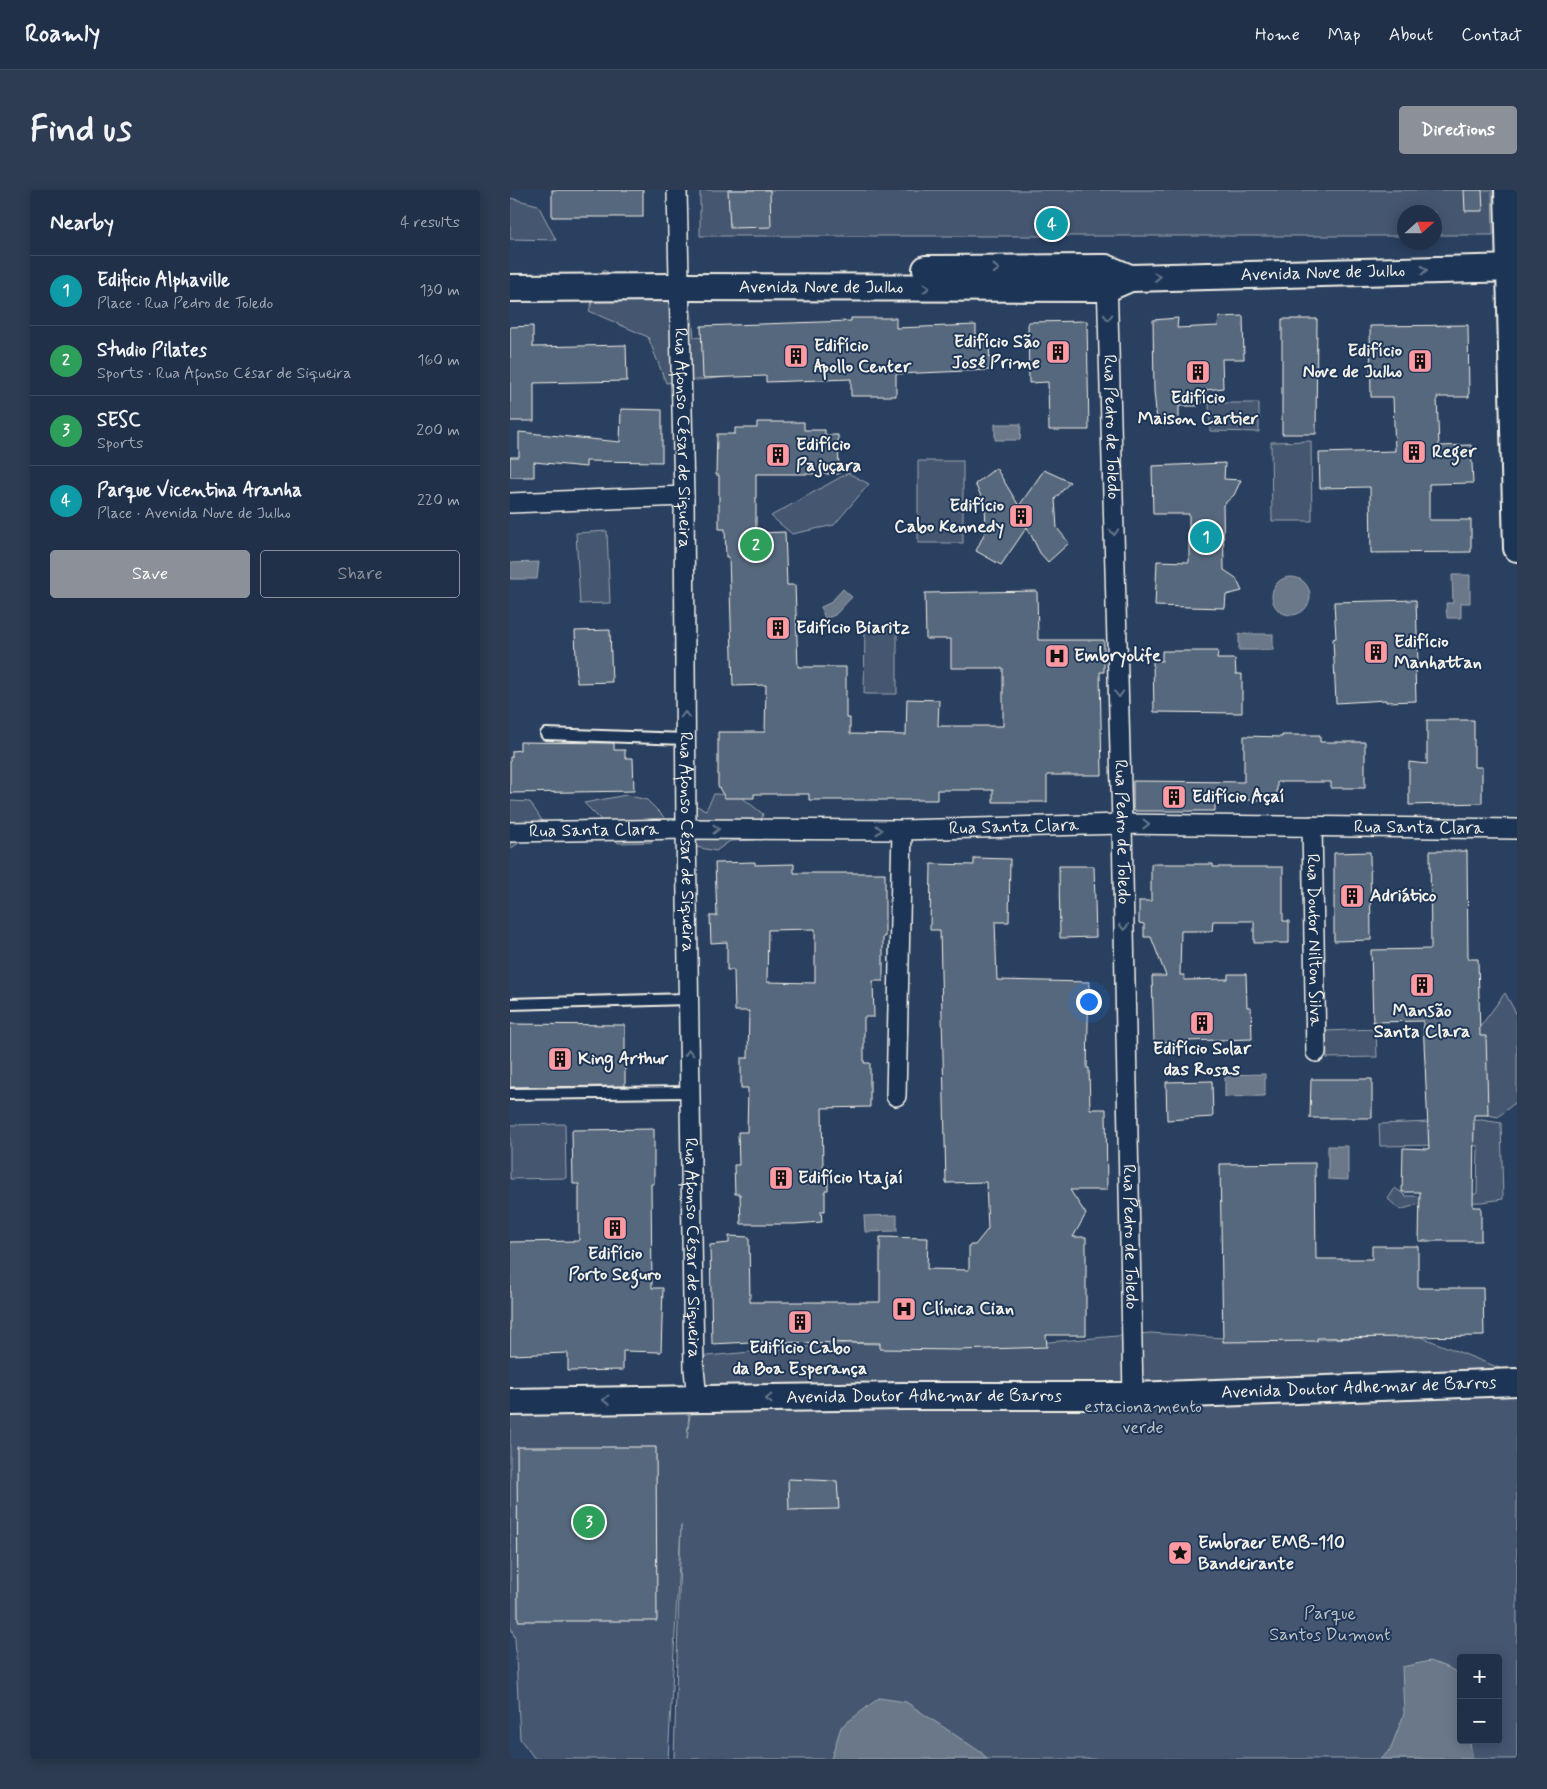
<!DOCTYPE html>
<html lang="en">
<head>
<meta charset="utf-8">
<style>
	:root { --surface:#203048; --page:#2d3c52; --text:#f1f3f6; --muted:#a2a9b4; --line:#3d4b60; --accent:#8c9099 }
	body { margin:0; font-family:Mynerve,sans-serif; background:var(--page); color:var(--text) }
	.controls { position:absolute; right:15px; bottom:15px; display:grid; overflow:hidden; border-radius:5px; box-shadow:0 2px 12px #0003 }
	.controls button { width:45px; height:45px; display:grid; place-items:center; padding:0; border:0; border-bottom:1px solid var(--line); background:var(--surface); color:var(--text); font:25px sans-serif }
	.compass { position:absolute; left:887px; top:15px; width:45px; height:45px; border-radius:50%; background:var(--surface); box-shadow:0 2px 12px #0003; rotate:69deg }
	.you { position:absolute; left:578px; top:811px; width:18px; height:18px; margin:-12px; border:4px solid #fff; border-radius:50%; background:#1a73e8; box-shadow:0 0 0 8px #1a73e833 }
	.badge { display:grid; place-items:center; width:32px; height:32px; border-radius:50%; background:var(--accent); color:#fff; font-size:16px; font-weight:700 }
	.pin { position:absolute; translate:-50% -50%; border:2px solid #fff; box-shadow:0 1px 5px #0006 }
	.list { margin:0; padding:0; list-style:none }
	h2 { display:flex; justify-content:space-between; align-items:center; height:65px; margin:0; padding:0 20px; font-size:21px }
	h2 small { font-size:16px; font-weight:400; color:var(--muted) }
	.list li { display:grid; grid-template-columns:32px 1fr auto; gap:15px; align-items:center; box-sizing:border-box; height:70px; padding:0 20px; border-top:1px solid var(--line) }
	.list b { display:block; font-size:19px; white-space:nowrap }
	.list p { margin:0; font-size:16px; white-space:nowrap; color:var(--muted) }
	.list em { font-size:16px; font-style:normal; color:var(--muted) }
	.actions { display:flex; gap:10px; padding:15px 20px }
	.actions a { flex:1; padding:11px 0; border:1px solid var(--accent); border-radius:5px; text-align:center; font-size:18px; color:var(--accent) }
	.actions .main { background:var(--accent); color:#fff }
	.map { position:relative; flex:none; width:1007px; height:1569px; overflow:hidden; border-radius:5px }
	header { display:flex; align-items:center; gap:30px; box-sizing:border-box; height:70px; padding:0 25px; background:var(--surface); border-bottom:1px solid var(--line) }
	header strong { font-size:24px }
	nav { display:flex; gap:28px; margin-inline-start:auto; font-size:18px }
	.intro { display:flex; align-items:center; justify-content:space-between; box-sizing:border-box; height:120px; padding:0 30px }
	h1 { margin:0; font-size:35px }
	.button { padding:12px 22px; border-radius:5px; background:var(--accent); color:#fff; font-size:18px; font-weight:700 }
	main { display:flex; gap:30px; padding:0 30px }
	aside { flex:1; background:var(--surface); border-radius:5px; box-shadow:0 2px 12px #0003 }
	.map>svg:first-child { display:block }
	.green { fill:#445771; stroke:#9ca4ac; fill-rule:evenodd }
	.water { fill:#6a788a; stroke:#a1a8b0 }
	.building { fill:#56677d; stroke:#f4f1e8; fill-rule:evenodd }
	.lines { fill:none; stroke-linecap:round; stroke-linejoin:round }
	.lane-casing { stroke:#f4f1e8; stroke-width:14 }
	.street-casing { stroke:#f4f1e8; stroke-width:22 }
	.secondary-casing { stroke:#f4f1e8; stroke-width:30 }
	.lane { stroke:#1d3557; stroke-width:10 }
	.street { stroke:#1d3557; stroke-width:19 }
	.secondary { stroke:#1d3557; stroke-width:26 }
	.oneway { stroke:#68778a }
	.labels { text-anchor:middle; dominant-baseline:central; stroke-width:4; stroke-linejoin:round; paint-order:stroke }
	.street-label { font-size:18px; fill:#f4f1e8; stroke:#1d3557 }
	.poi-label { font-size:18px; font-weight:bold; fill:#f4f1e8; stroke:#1d3557; text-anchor:start }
	.park-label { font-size:18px; fill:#bfc3c4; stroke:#1d3557 }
</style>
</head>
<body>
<header>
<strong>Roamly</strong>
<nav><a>Home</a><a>Map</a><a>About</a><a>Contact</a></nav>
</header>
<div class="intro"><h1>Find us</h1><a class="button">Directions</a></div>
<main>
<aside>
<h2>Nearby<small>4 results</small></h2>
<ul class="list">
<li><span class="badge" style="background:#0f9aa8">1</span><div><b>Edificio Alphaville</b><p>Place · Rua Pedro de Toledo</p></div><em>130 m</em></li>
<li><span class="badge" style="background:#2e9e5b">2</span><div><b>Studio Pilates</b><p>Sports · Rua Afonso César de Siqueira</p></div><em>160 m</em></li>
<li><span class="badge" style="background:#2e9e5b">3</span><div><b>SESC</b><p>Sports</p></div><em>200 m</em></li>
<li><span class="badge" style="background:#0f9aa8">4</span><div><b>Parque Vicentina Aranha</b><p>Place · Avenida Nove de Julho</p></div><em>220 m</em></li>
</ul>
<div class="actions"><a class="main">Save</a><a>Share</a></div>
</aside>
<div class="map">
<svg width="1007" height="1569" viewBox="0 0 1007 1569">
	<rect width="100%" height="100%" fill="#2a4060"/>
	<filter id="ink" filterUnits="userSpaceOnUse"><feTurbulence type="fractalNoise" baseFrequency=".02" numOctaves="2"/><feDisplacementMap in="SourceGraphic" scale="10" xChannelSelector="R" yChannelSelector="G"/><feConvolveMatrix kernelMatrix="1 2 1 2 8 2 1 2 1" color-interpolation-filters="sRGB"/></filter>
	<g filter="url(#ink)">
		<!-- green -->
		<g class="green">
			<polygon points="190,0 982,0 983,45 925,45 924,22 894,22 894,46 190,46"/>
			<polygon points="0,8 28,15 46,50 0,49"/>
			<polygon points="93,80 181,120 184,147 214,150 218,187 156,193 138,147 79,121"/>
			<polygon points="699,213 749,213 749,242 700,241"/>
			<polygon points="801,251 802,331 762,331 761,252"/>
			<rect x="408" y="271" width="45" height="82"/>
			<polygon points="338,283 359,294 324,335 282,344 261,326"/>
			<polygon points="97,341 100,413 70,414 66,343"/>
			<polygon points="355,436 387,437 387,504 354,504"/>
			<polygon points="204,604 229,605 253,624 245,650 220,651 206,661 186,657 172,644 184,615 196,620"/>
			<polygon points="116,605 137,610 159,632 142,652 108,653 94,633 74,613"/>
			<polygon points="0,611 20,612 35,635 0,659"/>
			<polygon points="995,803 1007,825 1007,911 988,927 933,916 931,860 970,837"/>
			<polygon points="866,839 867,867 817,868 816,841"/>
			<polygon points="972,930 991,933 993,1009 972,1012 909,1014 890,1020 878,1009 885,998 896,1006 959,1007 967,1003 968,956 932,955 870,956 869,934"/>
			<polygon points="55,934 56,988 0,989 0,935"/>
			<path d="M641,1143L757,1151L909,1146L1007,1185V1569H164L171,1335L158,1569H25L10,1549L5,1448L0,1435V1212L180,1209L177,1249L187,1167L338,1153L471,1158ZM951,1468H988V1550H951Z"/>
		</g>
		<!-- water -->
		<g class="water">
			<polygon points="485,234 511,234 510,250 485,250"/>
			<polygon points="29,372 27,389 0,389 0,373"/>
			<polygon points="942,385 960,385 960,413 951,413 951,428 937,428 936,413 943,413"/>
			<circle cx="781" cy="406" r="19"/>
			<polygon points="333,399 342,407 325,425 315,429 311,417 320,413"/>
			<rect x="729" y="444" width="34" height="16"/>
			<polygon points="755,884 755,906 715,907 715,885"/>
			<polygon points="818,956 838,956 838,990 818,989"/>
			<polygon points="387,1025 387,1041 355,1042 354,1026"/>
			<polygon points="920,1471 939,1478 951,1485 951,1550 961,1550 960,1553 963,1569 870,1569 880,1560 894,1524 892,1477"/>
			<polygon points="369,1508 396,1512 472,1563 477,1569 321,1569 331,1537"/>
		</g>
		<!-- building -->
		<g class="building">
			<rect x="42" y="0" width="91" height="27"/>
			<polygon points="218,0 260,0 261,37 220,38"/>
			<polygon points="954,0 972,0 973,21 955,21"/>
			<polygon points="733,126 734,169 712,169 713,198 696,200 694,211 689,216 669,216 669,232 647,231 644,201 643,130 668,128 667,138 708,136 709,127"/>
			<polygon points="341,128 386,128 386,138 466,135 466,146 479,145 480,180 386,184 386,206 341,206 341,189 256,192 256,186 193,188 191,136 341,131"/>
			<polygon points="772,129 807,129 806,244 772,244"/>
			<polygon points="577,131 579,240 539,240 538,192 519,193 518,132"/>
			<polygon points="958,135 959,207 927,207 929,256 961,255 963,293 919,294 919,330 961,330 961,362 861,363 860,297 810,298 809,263 885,261 883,207 861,207 860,136"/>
			<polygon points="23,136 23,157 116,155 117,191 24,193 24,231 0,231 0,137"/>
			<polygon points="111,219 152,220 152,272 76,271 76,277 24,272 24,287 0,287 0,267 9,267 9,242 110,252"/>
			<polygon points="247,232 294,232 294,240 315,240 315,245 328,245 329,284 246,284 246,343 275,342 277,395 285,395 288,477 336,477 336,528 340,528 340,544 396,545 397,509 429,510 428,536 493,536 493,478 441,478 441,449 416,449 415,403 527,401 528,450 594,450 594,482 590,482 592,585 537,585 537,612 483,612 483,600 427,600 427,610 299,610 299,604 244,604 244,608 215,608 208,596 208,542 255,542 256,495 223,496 219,367 216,367 215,339 209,339 209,285 206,285 207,244 225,244 225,238 247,238"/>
			<polygon points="715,273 714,289 731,290 724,305 713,315 714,380 726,388 732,401 716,405 715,418 645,416 647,371 679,372 679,324 643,324 642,276"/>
			<polygon points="486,278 509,316 534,280 560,292 545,309 547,338 559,353 538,372 530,363 517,337 491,375 466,361 476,340 475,314 465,294"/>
			<polygon points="906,410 908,474 905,475 906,511 876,512 876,510 826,513 823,449 826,448 824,412"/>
			<polygon points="100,440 102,492 67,493 65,441"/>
			<polygon points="652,461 708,461 707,469 725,469 726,484 732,484 732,523 644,522 643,470 652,471"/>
			<polygon points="917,530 964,530 964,577 972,577 972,613 899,615 899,572 917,574"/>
			<polygon points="772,545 810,545 810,552 855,552 855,598 821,598 821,592 767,592 767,610 705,610 705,621 623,621 623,591 734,592 734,546 772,547"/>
			<polygon points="10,552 104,553 104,560 115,560 115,568 123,568 124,601 0,603 0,567 2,567 2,561 10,560"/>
			<polygon points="920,661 957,661 958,769 968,769 970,846 976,846 977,881 978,925 964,925 963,1017 971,1017 971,1051 909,1051 910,1002 892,1002 893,958 919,959 913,831 863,832 861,760 921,759"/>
			<polygon points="860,662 861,750 824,751 824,663"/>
			<polygon points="464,668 500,669 499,732 485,732 487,790 579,792 577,878 579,878 580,919 596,919 597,1000 560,1000 576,1024 563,1047 576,1047 576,1145 536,1145 537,1157 449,1160 370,1159 370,1153 241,1152 202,1154 200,1055 219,1053 219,1046 239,1047 240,1112 370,1112 370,1047 418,1048 417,1079 459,1080 459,1055 465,1055 478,1039 476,992 436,993 430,740 420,740 421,674 464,675"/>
			<path d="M245,672V675L284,674V683H375V747H373V791H363L364,827H354V873H360V917L312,918L313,977L318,976V1000H315V1021H311L312,1032L284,1034H231L230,1004H225L224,975H229L228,942H237L238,898H231V868H238L239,821H225L224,780H217V752L201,753L200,726H207L205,673ZM305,739V793L257,792L258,740Z"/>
			<polygon points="641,674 703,674 703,677 773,677 773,731 779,731 779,753 744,753 744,731 703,731 702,741 671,741 670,785 674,785 674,790 718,789 718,784 736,784 737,817 741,817 742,849 644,852 642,786 656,786 641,747 634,747 634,734 629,733 629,711 641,711"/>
			<polygon points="549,676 584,676 586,747 550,748"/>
			<polygon points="0,834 115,835 115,896 0,897"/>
			<polygon points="801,889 862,889 862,928 800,928"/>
			<polygon points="702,891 703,927 657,930 656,892"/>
			<polygon points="144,939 144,994 141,994 142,1098 153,1098 151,1162 113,1161 113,1180 58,1181 58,1163 0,1165 0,1052 69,1051 69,994 63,994 62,940"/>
			<polygon points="805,973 806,1069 862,1069 862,1056 908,1056 908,1098 973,1098 974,1146 807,1148 807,1151 713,1152 710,974"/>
			<polygon points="7,1257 146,1257 147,1431 8,1431"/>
			<polygon points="278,1289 327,1291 329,1319 279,1320"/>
		</g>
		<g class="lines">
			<defs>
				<g id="lane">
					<polyline points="36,544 175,549"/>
					<polyline points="0,814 178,809"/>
					<polyline points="0,904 180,902"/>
				</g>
				<g id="street">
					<path id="s1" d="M167,0L174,306L176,639L184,1179L187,1209"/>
					<path id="s2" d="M597,87L612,634L623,1206"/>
					<polyline points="0,313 174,306"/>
					<path id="s3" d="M802,636L806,862"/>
					<path id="s4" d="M0,642L176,639L392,640L612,634L1007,639"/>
					<polyline points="386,906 392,640"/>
				</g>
				<g id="secondary">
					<polyline points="998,0 1007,358"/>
					<polyline points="416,79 596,78 620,88"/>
					<path id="s5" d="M0,98L169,97L597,98L620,88L1007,78"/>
					<path id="s6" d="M0,1212L394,1206H623L1007,1192"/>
				</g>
			</defs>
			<!-- lane casing -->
			<use href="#lane" class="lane-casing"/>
			<!-- street casing -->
			<use href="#street" class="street-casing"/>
			<!-- secondary casing -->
			<use href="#secondary" class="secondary-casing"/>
			<!-- lane -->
			<use href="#lane" class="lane"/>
			<!-- street -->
			<use href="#street" class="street"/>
			<!-- secondary -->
			<use href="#secondary" class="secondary"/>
		</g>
		<!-- one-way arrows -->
		<defs><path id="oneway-chevron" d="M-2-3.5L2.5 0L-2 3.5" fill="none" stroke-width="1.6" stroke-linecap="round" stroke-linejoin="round" transform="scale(1.25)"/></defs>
		<g class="oneway">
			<use href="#oneway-chevron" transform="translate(486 79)"/>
			<use href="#oneway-chevron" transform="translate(914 80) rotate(-2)"/>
			<use href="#oneway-chevron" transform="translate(647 87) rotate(-2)"/>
			<use href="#oneway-chevron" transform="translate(416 98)"/>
			<use href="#oneway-chevron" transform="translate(598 127) rotate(88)"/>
			<use href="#oneway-chevron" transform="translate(604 342) rotate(88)"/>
			<use href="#oneway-chevron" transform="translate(609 504) rotate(88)"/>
			<use href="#oneway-chevron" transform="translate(175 525) rotate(-90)"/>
			<use href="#oneway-chevron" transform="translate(636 634) rotate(1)"/>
			<use href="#oneway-chevron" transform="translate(206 639)"/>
			<use href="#oneway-chevron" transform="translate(369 640)"/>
			<use href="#oneway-chevron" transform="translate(614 737) rotate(89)"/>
			<use href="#oneway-chevron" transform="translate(179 863) rotate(-91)"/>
			<use href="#oneway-chevron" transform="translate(259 1209) rotate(179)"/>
			<use href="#oneway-chevron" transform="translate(96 1210) rotate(179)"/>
		</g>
	</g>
	<!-- icons -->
	<defs>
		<symbol id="building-square" viewBox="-11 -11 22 22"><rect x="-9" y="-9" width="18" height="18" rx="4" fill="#ff9aa2" stroke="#1d3557"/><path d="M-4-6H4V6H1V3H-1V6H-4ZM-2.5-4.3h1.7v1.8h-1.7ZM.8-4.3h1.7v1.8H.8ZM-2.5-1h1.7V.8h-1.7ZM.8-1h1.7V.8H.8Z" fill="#111"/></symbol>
		<symbol id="hospital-square" viewBox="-11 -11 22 22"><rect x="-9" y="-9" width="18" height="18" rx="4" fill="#ff9aa2" stroke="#1d3557"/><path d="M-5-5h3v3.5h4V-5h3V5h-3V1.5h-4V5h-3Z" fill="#111"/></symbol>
		<symbol id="sight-square" viewBox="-11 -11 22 22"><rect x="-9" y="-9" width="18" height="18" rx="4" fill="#ff9aa2" stroke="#1d3557"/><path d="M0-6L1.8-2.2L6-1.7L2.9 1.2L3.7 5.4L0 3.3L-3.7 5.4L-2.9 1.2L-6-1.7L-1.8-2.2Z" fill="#111"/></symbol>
	</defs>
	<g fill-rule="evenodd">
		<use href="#building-square" x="534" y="148" width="28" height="28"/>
		<use href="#building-square" x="272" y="152" width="28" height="28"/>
		<use href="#building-square" x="896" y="157" width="28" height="28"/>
		<use href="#building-square" x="674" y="168" width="28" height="28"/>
		<use href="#building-square" x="890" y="248" width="28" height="28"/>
		<use href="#building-square" x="254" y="251" width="28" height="28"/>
		<use href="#building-square" x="497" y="312" width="28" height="28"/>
		<use href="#building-square" x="254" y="424" width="28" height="28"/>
		<use href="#building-square" x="852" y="448" width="28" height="28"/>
		<use href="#hospital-square" x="533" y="452" width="28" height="28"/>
		<use href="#building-square" x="650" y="593" width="28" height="28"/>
		<use href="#building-square" x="828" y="692" width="28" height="28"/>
		<use href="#building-square" x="898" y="781" width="28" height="28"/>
		<use href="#building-square" x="678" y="819" width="28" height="28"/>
		<use href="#building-square" x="36" y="855" width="28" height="28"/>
		<use href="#building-square" x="257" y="974" width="28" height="28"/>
		<use href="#building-square" x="91" y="1024" width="28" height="28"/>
		<use href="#hospital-square" x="380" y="1105" width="28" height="28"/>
		<use href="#building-square" x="276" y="1118" width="28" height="28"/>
		<use href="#sight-square" x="656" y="1349" width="28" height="28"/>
	</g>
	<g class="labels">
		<!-- street labels -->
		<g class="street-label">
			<text stroke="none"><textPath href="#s5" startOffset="815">Avenida Nove de Julho</textPath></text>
			<text stroke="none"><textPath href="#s5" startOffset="311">Avenida Nove de Julho</textPath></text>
			<text stroke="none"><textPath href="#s2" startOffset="150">Rua Pedro de Toledo</textPath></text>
			<text stroke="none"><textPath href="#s1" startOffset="248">Rua Afonso César de Siqueira</textPath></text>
			<text stroke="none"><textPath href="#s4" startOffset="504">Rua Santa Clara</textPath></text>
			<text stroke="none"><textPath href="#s4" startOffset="909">Rua Santa Clara</textPath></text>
			<text stroke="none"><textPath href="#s4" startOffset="84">Rua Santa Clara</textPath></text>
			<text stroke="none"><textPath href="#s2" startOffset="555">Rua Pedro de Toledo</textPath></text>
			<text stroke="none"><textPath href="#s1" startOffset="652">Rua Afonso César de Siqueira</textPath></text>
			<text stroke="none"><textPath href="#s3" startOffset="114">Rua Doutor Nilton Silva</textPath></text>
			<text stroke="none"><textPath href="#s2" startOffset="960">Rua Pedro de Toledo</textPath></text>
			<text stroke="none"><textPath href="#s1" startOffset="1058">Rua Afonso César de Siqueira</textPath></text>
			<text stroke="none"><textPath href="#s6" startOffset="849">Avenida Doutor Adhemar de Barros</textPath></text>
			<text stroke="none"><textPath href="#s6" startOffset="414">Avenida Doutor Adhemar de Barros</textPath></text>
		</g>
		<!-- poi labels -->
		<g class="poi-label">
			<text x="530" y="152" text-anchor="end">Edifício São<tspan x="530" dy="21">José Prime</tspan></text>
			<text x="304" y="156">Edifício<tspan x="304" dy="21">Apollo Center</tspan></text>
			<text x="892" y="161" text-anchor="end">Edifício<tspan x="892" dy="21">Nove de Julho</tspan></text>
			<text x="688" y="208" text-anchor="middle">Edifício<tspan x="688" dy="21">Maison Cartier</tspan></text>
			<text x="286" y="255">Edifício<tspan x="286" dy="21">Pajuçara</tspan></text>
			<text x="922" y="262">Reger</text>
			<text x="494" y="316" text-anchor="end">Edifício<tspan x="494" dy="21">Cabo Kennedy</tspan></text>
			<text x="286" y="438">Edifício Biaritz</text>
			<text x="884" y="452">Edifício<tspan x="884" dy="21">Manhattan</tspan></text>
			<text x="564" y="466">Embryolife</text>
			<text x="682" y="607">Edifício Açaí</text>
			<text x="860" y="706">Adriático</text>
			<text x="912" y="821" text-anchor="middle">Mansão<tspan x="912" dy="21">Santa Clara</tspan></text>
			<text x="692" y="859" text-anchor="middle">Edifício Solar<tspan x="692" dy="21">das Rosas</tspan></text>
			<text x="68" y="869">King Arthur</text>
			<text x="288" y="988">Edifício Itajaí</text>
			<text x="105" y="1064" text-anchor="middle">Edifício<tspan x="105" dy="21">Porto Seguro</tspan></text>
			<text x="412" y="1119">Clínica Cian</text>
			<text x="290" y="1158" text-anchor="middle">Edifício Cabo<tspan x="290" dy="21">da Boa Esperança</tspan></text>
			<text x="688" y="1353">Embraer EMB-110<tspan x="688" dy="21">Bandeirante</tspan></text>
		</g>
		<!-- park labels -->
		<g class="park-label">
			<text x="633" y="1217">estacionamento<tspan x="633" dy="21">verde</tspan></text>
			<text x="820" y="1424">Parque<tspan x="820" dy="21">Santos Dumont</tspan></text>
		</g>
	</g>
</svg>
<div class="controls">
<button>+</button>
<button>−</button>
</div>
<svg class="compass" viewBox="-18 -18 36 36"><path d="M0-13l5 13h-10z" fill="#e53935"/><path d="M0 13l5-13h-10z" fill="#a2a9b4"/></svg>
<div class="you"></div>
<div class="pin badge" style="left:696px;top:347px;background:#0f9aa8">1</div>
<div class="pin badge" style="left:246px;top:355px;background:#2e9e5b">2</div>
<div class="pin badge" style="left:79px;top:1332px;background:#2e9e5b">3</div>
<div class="pin badge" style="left:542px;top:34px;background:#0f9aa8">4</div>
</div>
</main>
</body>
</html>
